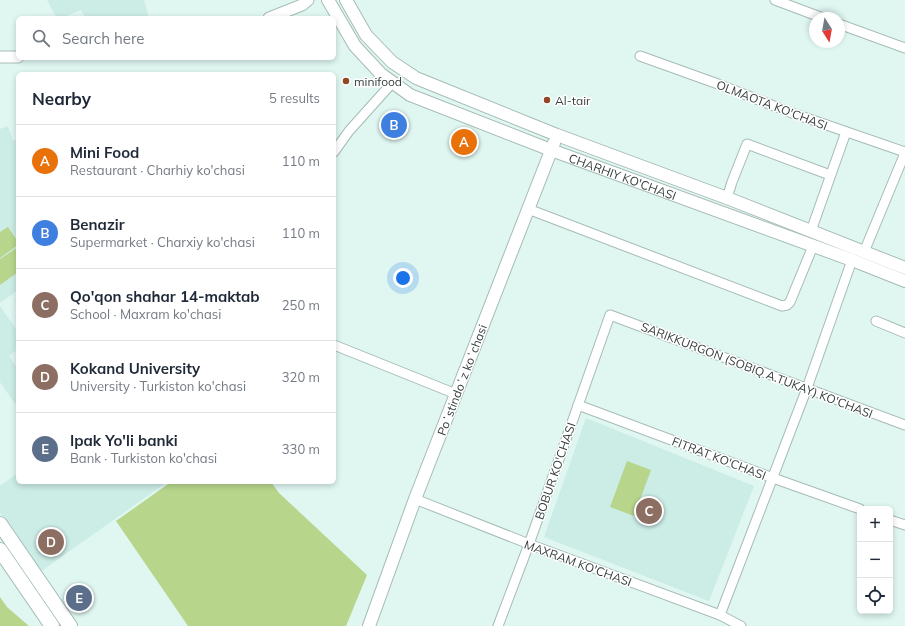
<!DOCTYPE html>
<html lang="en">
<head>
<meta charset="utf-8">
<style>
	:root { --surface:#fff; --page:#f2f2f3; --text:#1f2937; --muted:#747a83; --line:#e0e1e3; --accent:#1a73e8 }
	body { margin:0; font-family:Mulish,sans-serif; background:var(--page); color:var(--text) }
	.controls { position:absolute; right:12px; bottom:12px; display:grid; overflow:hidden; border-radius:6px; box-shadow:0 2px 6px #0003 }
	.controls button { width:36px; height:36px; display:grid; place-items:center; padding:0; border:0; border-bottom:1px solid var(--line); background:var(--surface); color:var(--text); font:20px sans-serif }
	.compass { position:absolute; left:809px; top:12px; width:36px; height:36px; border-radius:50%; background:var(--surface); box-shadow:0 2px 6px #0003; rotate:169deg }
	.you { position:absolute; left:403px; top:278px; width:14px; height:14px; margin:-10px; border:3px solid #fff; border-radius:50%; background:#1a73e8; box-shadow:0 0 0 6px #1a73e833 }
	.badge { display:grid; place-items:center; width:26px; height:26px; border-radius:50%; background:var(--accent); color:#fff; font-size:13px; font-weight:700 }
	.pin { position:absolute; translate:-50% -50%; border:2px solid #fff; box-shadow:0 1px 4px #0006 }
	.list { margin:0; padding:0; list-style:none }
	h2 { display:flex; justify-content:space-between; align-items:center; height:52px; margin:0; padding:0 16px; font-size:17px }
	h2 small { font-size:13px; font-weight:400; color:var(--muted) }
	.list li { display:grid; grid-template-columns:26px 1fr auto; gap:12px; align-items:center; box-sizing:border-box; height:72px; padding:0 16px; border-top:1px solid var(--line) }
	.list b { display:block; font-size:15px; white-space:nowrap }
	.list p { margin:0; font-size:13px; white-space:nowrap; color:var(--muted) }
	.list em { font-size:13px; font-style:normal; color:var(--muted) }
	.icon { flex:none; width:22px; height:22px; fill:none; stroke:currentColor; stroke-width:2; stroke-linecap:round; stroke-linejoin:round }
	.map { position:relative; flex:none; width:905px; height:626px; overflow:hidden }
	.search { position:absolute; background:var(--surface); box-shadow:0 2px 6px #0003; left:16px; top:16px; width:320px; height:44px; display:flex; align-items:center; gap:10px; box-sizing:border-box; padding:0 14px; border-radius:6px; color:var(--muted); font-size:15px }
	.panel { position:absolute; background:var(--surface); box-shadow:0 2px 6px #0003; left:16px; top:72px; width:320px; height:412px; border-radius:6px }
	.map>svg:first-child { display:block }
	.built { fill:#ccece6 }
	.green { fill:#b7d68c }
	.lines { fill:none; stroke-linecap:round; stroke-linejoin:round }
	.minor-casing { stroke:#a6bbb7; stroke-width:11 }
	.tertiary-casing { stroke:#a6bbb7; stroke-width:13 }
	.secondary-casing { stroke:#a6bbb7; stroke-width:14 }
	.primary-casing { stroke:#a6bbb7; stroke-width:16 }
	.minor { stroke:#fff; stroke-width:9 }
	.tertiary { stroke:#fff; stroke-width:11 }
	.secondary { stroke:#fff; stroke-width:12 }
	.primary { stroke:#fff; stroke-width:14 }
	.poi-dot { fill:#8f4726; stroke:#fff; stroke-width:1.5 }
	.labels { text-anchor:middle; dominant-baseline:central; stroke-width:3; stroke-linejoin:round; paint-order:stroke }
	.poi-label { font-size:12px; fill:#353e3c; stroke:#fff; text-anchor:start }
	.street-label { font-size:12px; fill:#353e3c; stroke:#fff }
</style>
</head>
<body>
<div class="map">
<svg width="905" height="626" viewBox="0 0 905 626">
	<rect width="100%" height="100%" fill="#dff6f1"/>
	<!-- built -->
	<g class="built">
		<polygon points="47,0 144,0 149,18 85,18 81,10 62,18 57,18"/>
		<polygon points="8,126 13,141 18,139 18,290 0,303 0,129"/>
		<polygon points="0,306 18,332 18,349 9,356 18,369 18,408 0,382"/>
		<polygon points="586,418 754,486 709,601 544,537"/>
		<polygon points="18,473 18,482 167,482 40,572 0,513 0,486"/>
	</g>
	<!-- green -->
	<g class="green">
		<polygon points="8,227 18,242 18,245 0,258 0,232"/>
		<polygon points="18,247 18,272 0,285 0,259"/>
		<polygon points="627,461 651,470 634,516 610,507"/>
		<polygon points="171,482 271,482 279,493 367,575 346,626 188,626 116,521"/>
		<polygon points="0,597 7,607 29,626 0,626"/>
	</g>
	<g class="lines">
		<defs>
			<g id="minor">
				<polyline points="775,0 823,18"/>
				<polyline points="839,24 905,48"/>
				<polyline points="640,56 718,84 792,113 905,152"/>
				<polyline points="334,152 349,131 393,82"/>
				<polyline points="727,198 732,182 747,144 830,175"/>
				<polyline points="528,209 782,306 787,305 790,302 813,246"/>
				<polyline points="811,231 846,132"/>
				<polyline points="864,252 905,153"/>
				<polyline points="876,321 905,333"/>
				<polyline points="334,345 456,394"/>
				<polyline points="578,405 773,478 860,509"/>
				<polyline points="415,499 529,544 720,615 741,626"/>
				<polyline points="890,520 905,525"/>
				<polyline points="720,615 807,388 852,260"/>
				<polyline points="498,626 529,544 610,315 905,425"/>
			</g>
			<g id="tertiary">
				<polyline points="269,18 302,5 308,0"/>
				<polyline points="0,57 18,57"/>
			</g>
			<g id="secondary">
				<path id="s1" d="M328,0L355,46L381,74L410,95L551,150L852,260L905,281"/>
				<polyline points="346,0 366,35 392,62 416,78 557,135 727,198 905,268"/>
				<polyline points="369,626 415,499 554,143"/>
			</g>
			<g id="primary">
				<polyline points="0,524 70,626"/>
				<polyline points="0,550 52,626"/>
			</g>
		</defs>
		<!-- minor casing -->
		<use href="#minor" class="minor-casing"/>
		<!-- tertiary casing -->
		<use href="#tertiary" class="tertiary-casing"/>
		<!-- secondary casing -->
		<use href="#secondary" class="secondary-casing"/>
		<!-- primary casing -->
		<use href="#primary" class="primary-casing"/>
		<!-- minor -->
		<use href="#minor" class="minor"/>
		<!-- tertiary -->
		<use href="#tertiary" class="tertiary"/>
		<!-- secondary -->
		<use href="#secondary" class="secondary"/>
		<!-- primary -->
		<use href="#primary" class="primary"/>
	</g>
	<!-- markers -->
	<g class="poi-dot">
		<circle cx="346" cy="81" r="4"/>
		<circle cx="547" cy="100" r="4"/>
	</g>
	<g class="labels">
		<!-- poi labels -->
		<g class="poi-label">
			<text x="354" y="81">minifood</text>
			<text x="555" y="100">Al-tair</text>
		</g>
		<!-- street labels -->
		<g class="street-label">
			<text transform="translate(772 105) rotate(21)">OLMAOTA KO'CHASI</text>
			<text stroke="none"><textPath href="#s1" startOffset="355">CHARHIY KO'CHASI</textPath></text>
			<text transform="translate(757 370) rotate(21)">SARIKKURGON (SOBIQ A.TUKAY) KO'CHASI</text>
			<text transform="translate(462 380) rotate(-69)">Poʻstindoʻz koʻchasi</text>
			<text transform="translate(719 458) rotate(21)">FITRAT KO'CHASI</text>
			<text transform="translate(555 471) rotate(-71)">BOBUR KO'CHASI</text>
			<text transform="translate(578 563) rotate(20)">MAXRAM KO'CHASI</text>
		</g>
	</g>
</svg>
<div class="controls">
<button>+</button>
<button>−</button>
<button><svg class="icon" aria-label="locate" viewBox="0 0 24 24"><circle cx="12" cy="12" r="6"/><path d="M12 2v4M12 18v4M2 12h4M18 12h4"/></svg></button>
</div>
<svg class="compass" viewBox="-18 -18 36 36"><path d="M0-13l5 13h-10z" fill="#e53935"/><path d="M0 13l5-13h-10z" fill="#747a83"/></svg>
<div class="you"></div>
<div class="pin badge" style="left:464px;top:142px;background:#e8710a">A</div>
<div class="pin badge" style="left:394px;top:125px;background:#3f7fe0">B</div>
<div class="pin badge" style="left:649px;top:511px;background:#8d6e63">C</div>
<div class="pin badge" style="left:51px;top:542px;background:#8d6e63">D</div>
<div class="pin badge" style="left:79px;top:598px;background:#5c6f8a">E</div>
<div class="search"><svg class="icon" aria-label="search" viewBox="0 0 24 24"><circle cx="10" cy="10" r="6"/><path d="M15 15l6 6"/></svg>Search here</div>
<section class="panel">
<h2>Nearby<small>5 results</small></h2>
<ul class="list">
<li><span class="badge" style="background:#e8710a">A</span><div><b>Mini Food</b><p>Restaurant · Charhiy ko'chasi</p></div><em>110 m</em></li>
<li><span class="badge" style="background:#3f7fe0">B</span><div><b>Benazir</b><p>Supermarket · Charxiy ko'chasi</p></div><em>110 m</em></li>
<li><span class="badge" style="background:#8d6e63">C</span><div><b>Qo'qon shahar 14-maktab</b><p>School · Maxram ko'chasi</p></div><em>250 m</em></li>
<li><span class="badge" style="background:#8d6e63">D</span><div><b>Kokand University</b><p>University · Turkiston ko'chasi</p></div><em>320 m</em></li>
<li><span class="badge" style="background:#5c6f8a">E</span><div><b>Ipak Yo'li banki</b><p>Bank · Turkiston ko'chasi</p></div><em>330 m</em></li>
</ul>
</section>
</div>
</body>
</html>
